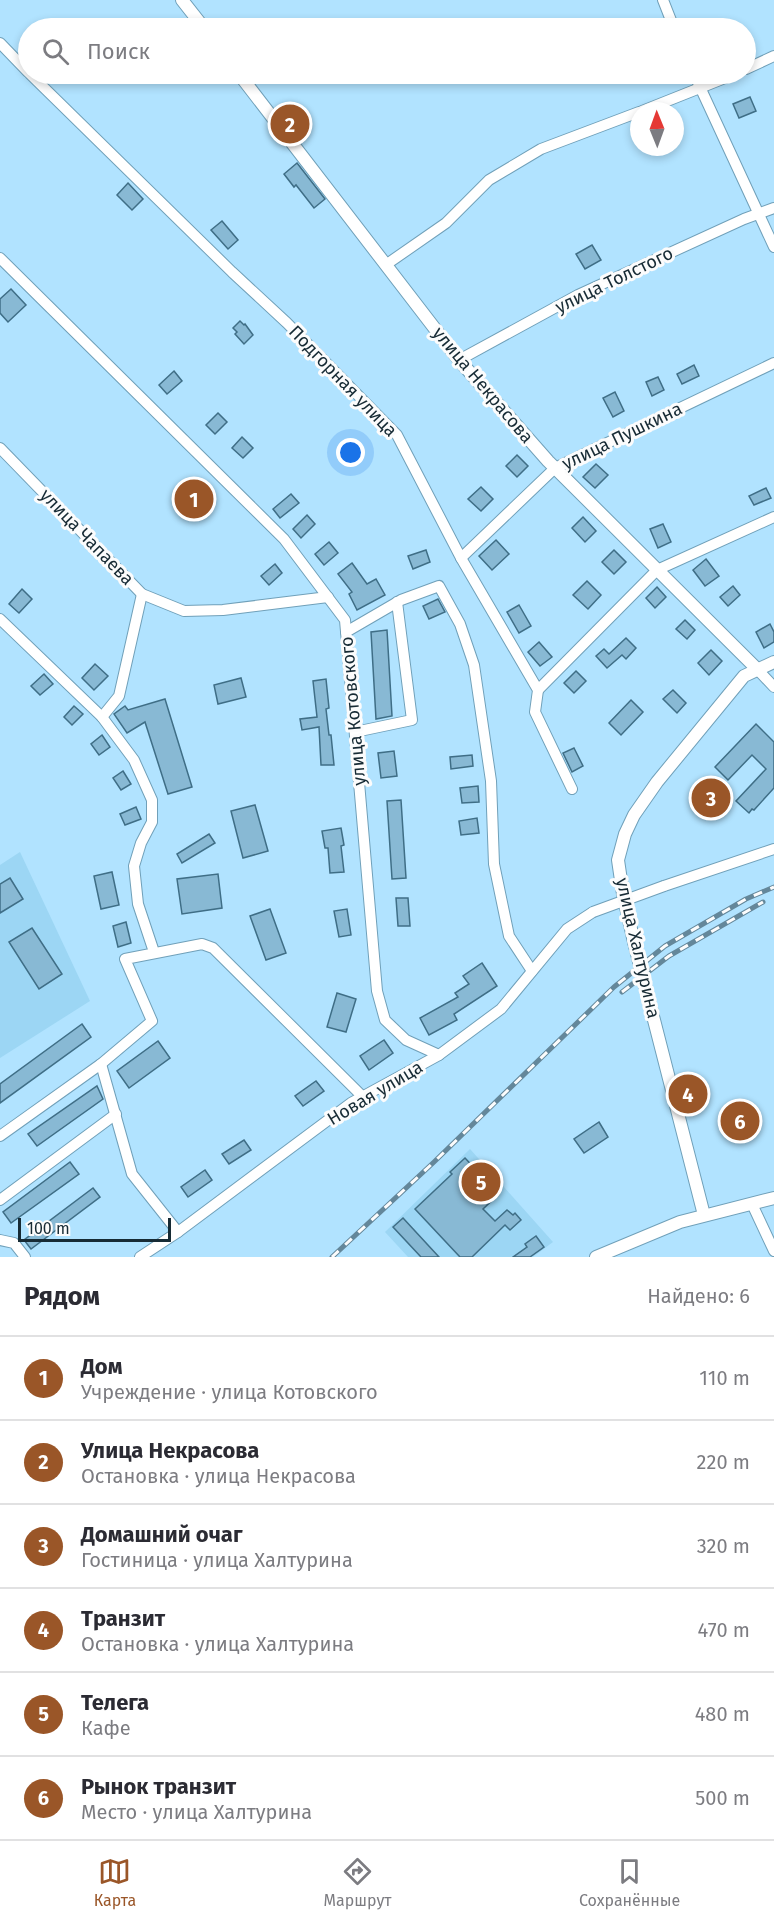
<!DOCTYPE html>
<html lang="ru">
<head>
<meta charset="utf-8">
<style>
	:root { --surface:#fff; --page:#f2f2f3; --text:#2b2b33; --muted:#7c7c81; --line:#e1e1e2; --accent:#9a5628 }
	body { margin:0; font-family:"Fira Sans",sans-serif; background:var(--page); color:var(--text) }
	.compass { position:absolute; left:630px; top:102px; width:54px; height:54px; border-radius:50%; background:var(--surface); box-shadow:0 3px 9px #0003; rotate:359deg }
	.scale { position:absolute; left:18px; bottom:15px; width:153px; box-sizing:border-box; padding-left:6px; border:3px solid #172b35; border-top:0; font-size:16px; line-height:21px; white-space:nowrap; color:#172b35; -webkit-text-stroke:4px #fcfcfc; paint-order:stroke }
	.you { position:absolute; left:351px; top:453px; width:21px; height:21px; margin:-15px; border:4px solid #fff; border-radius:50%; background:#1a73e8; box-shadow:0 0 0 9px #1a73e833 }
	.badge { display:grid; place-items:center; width:39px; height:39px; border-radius:50%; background:var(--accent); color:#fff; font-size:20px; font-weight:700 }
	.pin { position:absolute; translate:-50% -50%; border:3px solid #fff; box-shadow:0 2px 6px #0006 }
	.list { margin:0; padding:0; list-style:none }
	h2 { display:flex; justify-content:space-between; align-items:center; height:78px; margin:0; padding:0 24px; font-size:26px }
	h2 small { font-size:20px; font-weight:400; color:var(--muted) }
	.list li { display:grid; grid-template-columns:39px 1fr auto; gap:18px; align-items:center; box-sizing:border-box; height:84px; padding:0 24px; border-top:2px solid var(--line) }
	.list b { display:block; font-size:22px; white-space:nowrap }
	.list p { margin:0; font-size:20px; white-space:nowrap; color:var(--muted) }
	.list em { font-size:20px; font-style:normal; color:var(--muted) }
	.icon { flex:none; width:33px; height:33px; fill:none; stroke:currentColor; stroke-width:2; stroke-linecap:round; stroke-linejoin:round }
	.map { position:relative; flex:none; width:774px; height:1257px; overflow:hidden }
	.search { position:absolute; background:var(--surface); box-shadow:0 3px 9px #0003; left:18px; right:18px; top:18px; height:66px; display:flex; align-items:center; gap:15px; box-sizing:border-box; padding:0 21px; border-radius:33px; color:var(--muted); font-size:22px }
	.sheet { height:582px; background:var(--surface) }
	nav { display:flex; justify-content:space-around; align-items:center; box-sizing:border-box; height:84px; border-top:2px solid var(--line); background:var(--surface); font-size:16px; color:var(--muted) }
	nav a { display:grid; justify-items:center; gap:3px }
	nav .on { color:var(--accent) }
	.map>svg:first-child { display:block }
	.built { fill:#9cd6f4 }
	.building { fill:#88b9d4; stroke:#3f6e86; stroke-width:1.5 }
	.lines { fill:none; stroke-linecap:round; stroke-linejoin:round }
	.minor-casing { stroke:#70a0b9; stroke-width:12 }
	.major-casing { stroke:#70a0b9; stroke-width:14 }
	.minor { stroke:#fff; stroke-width:10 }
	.major { stroke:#fff; stroke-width:12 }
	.rail-casing { stroke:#64879a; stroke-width:5 }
	.rail { stroke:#fcfcfc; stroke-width:3; stroke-dasharray:9; stroke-linecap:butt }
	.minor-bridge-casing { stroke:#70a0b9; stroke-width:12; stroke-linecap:butt }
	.minor-bridge { stroke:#fff; stroke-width:10 }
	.labels { text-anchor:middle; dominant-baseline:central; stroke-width:6; stroke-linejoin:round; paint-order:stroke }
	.street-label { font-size:18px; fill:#172b35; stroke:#fcfcfc }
</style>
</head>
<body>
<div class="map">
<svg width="774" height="1257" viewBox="0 0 774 1257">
	<rect width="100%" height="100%" fill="#b1e3ff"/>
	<!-- built -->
	<g class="built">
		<polygon points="20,852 90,1001 0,1058 0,865"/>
		<polygon points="470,1149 553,1242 533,1257 408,1257 385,1232"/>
	</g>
	<!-- building -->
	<g class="building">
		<polygon points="750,97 756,111 739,118 733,104"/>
		<polygon points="297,163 325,199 314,208 296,185 294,187 284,174"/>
		<polygon points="128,183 143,199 132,210 117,195"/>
		<polygon points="222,221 238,240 228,249 211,230"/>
		<polygon points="592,245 601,260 585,269 576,254"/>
		<polygon points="11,289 26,305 8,322 0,313 0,299"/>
		<polygon points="240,321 244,325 245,324 253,335 244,344 235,334 237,332 233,328"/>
		<polygon points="694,365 699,376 682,384 677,374"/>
		<polygon points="174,371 182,381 167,394 159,385"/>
		<polygon points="658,377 664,390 652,396 646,382"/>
		<polygon points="615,392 624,411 613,417 603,398"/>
		<polygon points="218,413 227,422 215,434 206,425"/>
		<polygon points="242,437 253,448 243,458 232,448"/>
		<polygon points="517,455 528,466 517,477 506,466"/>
		<polygon points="596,464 608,475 595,488 583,477"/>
		<polygon points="201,481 211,492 195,505 186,494"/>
		<polygon points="481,487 493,499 481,511 468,499"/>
		<polygon points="766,488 771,498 754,505 749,496"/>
		<polygon points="291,494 299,503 280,518 273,509"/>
		<polygon points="307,515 315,524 301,538 293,529"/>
		<polygon points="583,517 596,531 585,542 572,528"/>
		<polygon points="663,524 671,542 658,548 650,529"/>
		<polygon points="496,540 509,554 492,570 479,556"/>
		<polygon points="329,542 338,553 324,565 315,554"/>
		<polygon points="426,550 430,562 413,569 408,556"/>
		<polygon points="614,550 626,562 614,574 602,562"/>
		<polygon points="706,559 719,576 705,586 693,570"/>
		<polygon points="352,563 367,584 376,579 385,595 357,610 349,594 352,592 338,574"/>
		<polygon points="275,564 282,573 269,585 261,576"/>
		<polygon points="587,581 601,595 588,609 573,595"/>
		<polygon points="733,586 740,595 728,606 720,597"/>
		<polygon points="657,587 666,597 655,608 646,598"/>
		<polygon points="22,589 32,599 19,613 9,604"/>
		<polygon points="438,599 445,612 429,619 423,606"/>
		<polygon points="519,605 531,626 519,633 507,612"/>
		<polygon points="685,620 695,630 687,639 676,629"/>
		<polygon points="770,624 774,632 774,642 764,648 756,632"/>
		<polygon points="387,630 392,716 376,719 371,632"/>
		<polygon points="626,638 636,648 626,659 622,655 607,668 596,656 604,649 609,654"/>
		<polygon points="539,642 552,657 540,666 528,652"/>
		<polygon points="711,650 722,661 709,675 698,663"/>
		<polygon points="95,664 108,676 94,690 82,678"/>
		<polygon points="576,671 586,681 574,693 564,683"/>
		<polygon points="44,674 53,684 40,695 31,686"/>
		<polygon points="241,678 246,697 218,704 214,685"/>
		<polygon points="326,679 329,708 326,709 329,735 331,735 334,765 321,765 319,727 302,730 300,719 317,717 313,681"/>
		<polygon points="673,690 686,703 677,713 663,699"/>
		<polygon points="165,699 192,787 168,794 145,722 127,733 114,714 125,706 128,710"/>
		<polygon points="631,700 643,712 621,735 609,723"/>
		<polygon points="74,706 83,714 72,725 64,717"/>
		<polygon points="756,724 774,742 774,788 754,810 752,809 749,813 736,801 766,769 752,755 728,780 715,767"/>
		<polygon points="102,735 110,747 99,755 91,744"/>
		<polygon points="574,748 583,766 572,772 563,753"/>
		<polygon points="394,751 397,776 381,778 378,753"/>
		<polygon points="472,755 473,766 451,769 450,757"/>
		<polygon points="123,771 131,784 121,790 113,778"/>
		<polygon points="711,784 725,799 711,812 697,798"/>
		<polygon points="478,786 479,802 462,803 460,788"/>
		<polygon points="401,800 406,878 392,879 387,801"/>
		<polygon points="255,805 268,851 243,858 231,811"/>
		<polygon points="136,807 141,819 125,825 120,814"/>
		<polygon points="477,818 479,833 461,835 459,821"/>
		<polygon points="341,828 344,845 341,846 344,872 330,873 328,848 325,848 322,831"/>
		<polygon points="209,834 215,843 182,863 177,854"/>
		<polygon points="112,872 119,905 101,909 94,876"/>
		<polygon points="218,874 222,908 182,914 177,879"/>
		<polygon points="10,878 23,899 0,913 0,884"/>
		<polygon points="396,898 408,898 410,926 398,926"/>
		<polygon points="270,909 286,953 266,960 250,916"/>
		<polygon points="347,909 351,935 339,937 334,911"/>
		<polygon points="126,922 131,943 118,947 113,926"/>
		<polygon points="32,928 62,974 39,989 9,942"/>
		<polygon points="482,963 497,986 454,1014 457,1020 429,1035 420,1018 458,997 455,993 469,984 463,976"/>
		<polygon points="337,993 356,999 346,1032 327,1027"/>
		<polygon points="82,1024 91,1037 0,1103 0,1084"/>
		<polygon points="384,1040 393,1053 369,1070 360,1056"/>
		<polygon points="158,1041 170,1058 129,1088 117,1071"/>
		<polygon points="316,1081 324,1091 303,1106 295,1096"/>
		<polygon points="97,1086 103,1099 37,1146 28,1134"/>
		<polygon points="754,1105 759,1131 727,1137 722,1111"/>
		<polygon points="599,1122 608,1137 584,1153 574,1139"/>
		<polygon points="244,1140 251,1150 229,1164 222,1154"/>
		<polygon points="465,1158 499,1194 483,1209 495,1221 507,1210 513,1215 515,1213 521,1220 510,1230 505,1225 472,1257 460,1257 415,1209 452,1174 450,1172"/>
		<polygon points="70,1162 79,1174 11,1223 3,1212"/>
		<polygon points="205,1170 212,1180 188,1197 181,1187"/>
		<polygon points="93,1188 100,1197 31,1249 24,1240"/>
		<polygon points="403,1218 439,1257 421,1257 393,1227"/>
		<polygon points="536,1236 544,1247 530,1257 513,1257 527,1247 525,1244"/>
	</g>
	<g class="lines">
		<defs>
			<g id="minor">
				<polyline points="663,0 674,28"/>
				<polyline points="0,43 28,72"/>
				<polyline points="746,69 774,56"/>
				<polyline points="30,74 232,272 287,323 397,435 461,558 538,690 535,712 572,789"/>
				<polyline points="694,74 774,247"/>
				<polyline points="642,111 735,74"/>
				<polyline points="0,258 284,539 345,620 377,991 385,1020 406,1040 439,1055"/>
				<polyline points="387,264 446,223 489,180 541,149 639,112"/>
				<polyline points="459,360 578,295 744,219 774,208"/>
				<polyline points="0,448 142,594 184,611 223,610 328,597"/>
				<polyline points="461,558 555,468 774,363"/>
				<polyline points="0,619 102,717 134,760 152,800 152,822 141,843 134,866 138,904 154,952"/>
				<polyline points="346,632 401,600 439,586 460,624 474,665 491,781 494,864 509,936 532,971"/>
				<polyline points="757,669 774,687"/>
				<polyline points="538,690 657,570 774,517"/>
				<polyline points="102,717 119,696 142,594"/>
				<polyline points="355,732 412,720 397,602"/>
				<polyline points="664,886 774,849"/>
				<polyline points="101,1064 132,1174 178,1232"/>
				<polyline points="0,1136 101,1064 152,1021 125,959 202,944 213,948 363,1097"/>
				<polyline points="0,1200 116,1114"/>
				<polyline points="752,1204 774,1251"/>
				<polyline points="0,1240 14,1243 25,1257"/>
				<polyline points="140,1257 178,1232 351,1103 439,1055 501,1009 567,929 593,912"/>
			</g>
			<g id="major">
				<polyline points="182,0 204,28"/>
				<polyline points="239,74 459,360 548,461 757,669"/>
				<polyline points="704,1215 634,942 623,894 618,860 625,834 634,815 657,782 744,676 774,662"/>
				<polyline points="596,1257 680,1222 774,1198"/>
			</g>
		</defs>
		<!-- minor casing -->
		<use href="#minor" class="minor-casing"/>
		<!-- major casing -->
		<use href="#major" class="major-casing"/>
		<!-- minor -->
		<use href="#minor" class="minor"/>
		<!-- major -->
		<use href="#major" class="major"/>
		<defs>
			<g id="rail">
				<polyline points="622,992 669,956 763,902"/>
				<polyline points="332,1257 434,1162 614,987 665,946 746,899 774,887"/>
			</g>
		</defs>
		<!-- rail casing -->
		<use href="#rail" class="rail-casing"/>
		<!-- rail -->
		<use href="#rail" class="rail"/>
		<defs>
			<polyline id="minor-bridge" points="593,912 664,886"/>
		</defs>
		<!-- minor-bridge casing -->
		<use href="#minor-bridge" class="minor-bridge-casing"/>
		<!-- minor-bridge -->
		<use href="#minor-bridge" class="minor-bridge"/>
	</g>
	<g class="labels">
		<!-- street labels -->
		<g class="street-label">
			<text transform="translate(614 280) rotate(-26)">улица Толстого</text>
			<text transform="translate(343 381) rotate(46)">Подгорная улица</text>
			<text transform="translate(483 385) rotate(50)">улица Некрасова</text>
			<text transform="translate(622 436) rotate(-26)">улица Пушкина</text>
			<text transform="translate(87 537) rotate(46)">улица Чапаева</text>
			<text transform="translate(353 711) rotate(-95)">улица Котовского</text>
			<text transform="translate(638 948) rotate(77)">улица Халтурина</text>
			<text transform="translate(375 1093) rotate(-31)">Новая улица</text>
		</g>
	</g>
</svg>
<svg class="compass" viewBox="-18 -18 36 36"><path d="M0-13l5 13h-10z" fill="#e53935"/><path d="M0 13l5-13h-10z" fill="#7c7c81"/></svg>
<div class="scale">100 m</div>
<div class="you"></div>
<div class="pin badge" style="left:194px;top:499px">1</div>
<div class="pin badge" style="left:290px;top:124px">2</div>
<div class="pin badge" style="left:711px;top:798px">3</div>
<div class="pin badge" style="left:688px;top:1094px">4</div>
<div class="pin badge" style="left:481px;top:1182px">5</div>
<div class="pin badge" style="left:740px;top:1121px">6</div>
<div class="search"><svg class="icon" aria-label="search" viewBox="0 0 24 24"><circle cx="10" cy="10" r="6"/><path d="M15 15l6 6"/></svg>Поиск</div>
</div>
<section class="sheet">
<h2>Рядом<small>Найдено: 6</small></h2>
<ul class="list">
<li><span class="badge">1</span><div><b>Дом</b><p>Учреждение · улица Котовского</p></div><em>110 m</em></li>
<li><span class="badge">2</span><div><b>Улица Некрасова</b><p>Остановка · улица Некрасова</p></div><em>220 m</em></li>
<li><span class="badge">3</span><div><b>Домашний очаг</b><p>Гостиница · улица Халтурина</p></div><em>320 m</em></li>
<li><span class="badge">4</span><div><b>Транзит</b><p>Остановка · улица Халтурина</p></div><em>470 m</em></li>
<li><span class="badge">5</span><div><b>Телега</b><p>Кафе</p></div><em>480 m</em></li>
<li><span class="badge">6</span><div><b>Рынок транзит</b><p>Место · улица Халтурина</p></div><em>500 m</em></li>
</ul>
</section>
<nav>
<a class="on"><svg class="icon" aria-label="map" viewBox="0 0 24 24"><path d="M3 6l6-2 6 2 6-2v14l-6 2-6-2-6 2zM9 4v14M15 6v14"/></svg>Карта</a>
<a><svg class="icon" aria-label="directions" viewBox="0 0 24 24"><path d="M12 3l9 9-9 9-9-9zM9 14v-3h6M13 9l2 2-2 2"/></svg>Маршрут</a>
<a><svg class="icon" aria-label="saved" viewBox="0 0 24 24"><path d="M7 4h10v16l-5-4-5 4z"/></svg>Сохранённые</a>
</nav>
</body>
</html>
